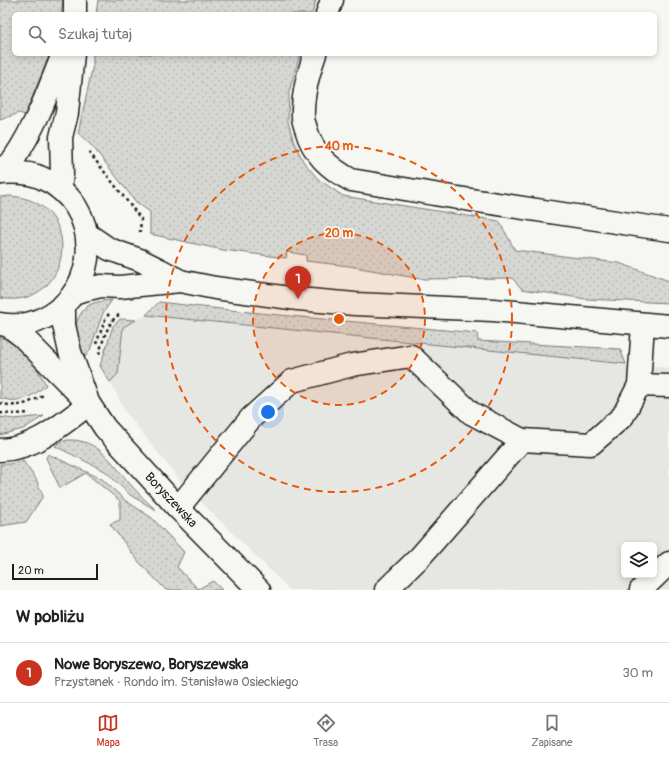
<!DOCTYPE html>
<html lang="pl">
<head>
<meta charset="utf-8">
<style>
	:root { --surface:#fff; --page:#f2f2f2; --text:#222; --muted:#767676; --line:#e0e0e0; --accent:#c8321e }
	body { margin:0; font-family:Pangolin,sans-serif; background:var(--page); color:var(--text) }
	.controls { position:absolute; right:12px; bottom:12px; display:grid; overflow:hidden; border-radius:6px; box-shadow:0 2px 6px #0003 }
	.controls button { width:36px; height:36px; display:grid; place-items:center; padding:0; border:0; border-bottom:1px solid var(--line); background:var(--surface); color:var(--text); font:20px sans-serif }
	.scale { position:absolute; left:12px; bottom:10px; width:86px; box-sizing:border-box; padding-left:4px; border:2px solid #1c1c1c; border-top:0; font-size:11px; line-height:14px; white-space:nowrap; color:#1c1c1c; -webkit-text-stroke:3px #f6f6f2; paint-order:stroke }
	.you { position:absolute; left:268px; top:412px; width:14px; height:14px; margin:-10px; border:3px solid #fff; border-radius:50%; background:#1a73e8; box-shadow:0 0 0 6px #1a73e833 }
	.badge { display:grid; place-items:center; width:26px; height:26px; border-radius:50%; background:var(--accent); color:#fff; font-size:13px; font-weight:700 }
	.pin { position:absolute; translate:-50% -33px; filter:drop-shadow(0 1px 2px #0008) }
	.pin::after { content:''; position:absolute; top:21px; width:14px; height:12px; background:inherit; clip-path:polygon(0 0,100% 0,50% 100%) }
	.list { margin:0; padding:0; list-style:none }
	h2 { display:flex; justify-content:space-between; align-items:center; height:52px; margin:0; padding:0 16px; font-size:17px }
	h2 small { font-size:13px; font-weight:400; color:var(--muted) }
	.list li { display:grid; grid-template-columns:26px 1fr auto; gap:12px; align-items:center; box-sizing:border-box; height:60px; padding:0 16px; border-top:1px solid var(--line) }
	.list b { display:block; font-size:15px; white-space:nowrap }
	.list p { margin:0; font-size:13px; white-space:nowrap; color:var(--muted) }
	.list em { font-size:13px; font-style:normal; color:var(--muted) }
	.icon { flex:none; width:22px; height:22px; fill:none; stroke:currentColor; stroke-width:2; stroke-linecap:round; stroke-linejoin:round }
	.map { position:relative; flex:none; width:669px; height:590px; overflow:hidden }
	.search { position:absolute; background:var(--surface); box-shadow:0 2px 6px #0003; left:12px; right:12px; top:12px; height:44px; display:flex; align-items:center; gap:10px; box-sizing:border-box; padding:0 14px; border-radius:6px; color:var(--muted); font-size:15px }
	.sheet { height:112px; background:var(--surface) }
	nav { display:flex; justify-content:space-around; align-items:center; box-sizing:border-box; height:56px; border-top:1px solid var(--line); background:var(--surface); font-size:11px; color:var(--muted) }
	nav a { display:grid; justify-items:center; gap:2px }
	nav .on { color:var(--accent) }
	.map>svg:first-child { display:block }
	.built { fill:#e6e6e2; fill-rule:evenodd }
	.grass { fill:url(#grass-dots); stroke:#797977 }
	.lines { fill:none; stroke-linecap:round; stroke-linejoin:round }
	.minor-casing { stroke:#1c1c1c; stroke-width:25 }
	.major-casing { stroke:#1c1c1c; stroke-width:25 }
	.path { stroke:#1c1c1c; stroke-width:2.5; stroke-dasharray:3 3; stroke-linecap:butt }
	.minor { stroke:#f6f6f2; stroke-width:22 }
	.major { stroke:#f6f6f2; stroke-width:22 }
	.ring { fill:none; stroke:#e8590c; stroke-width:2; stroke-dasharray:7 5 }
	.labels { text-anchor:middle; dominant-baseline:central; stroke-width:3.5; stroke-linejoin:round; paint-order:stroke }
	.street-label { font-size:13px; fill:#1c1c1c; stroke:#f6f6f2 }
	.centre { fill:#e8590c; stroke:#f6f6f2; stroke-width:2 }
	.ring-label { font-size:12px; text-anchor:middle; font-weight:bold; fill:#e8590c; stroke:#f6f6f2; stroke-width:3.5; stroke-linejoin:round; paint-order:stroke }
</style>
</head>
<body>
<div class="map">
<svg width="669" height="590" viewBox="0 0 669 590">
	<defs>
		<pattern id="grass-dots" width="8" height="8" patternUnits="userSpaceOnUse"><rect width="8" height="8" fill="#d6d6d2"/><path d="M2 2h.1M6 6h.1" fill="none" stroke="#b7b7b4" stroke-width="1.8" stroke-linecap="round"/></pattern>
	</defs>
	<rect width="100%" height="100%" fill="#f6f6f2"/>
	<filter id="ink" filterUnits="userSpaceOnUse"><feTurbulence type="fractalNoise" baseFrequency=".025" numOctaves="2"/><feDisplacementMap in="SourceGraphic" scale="8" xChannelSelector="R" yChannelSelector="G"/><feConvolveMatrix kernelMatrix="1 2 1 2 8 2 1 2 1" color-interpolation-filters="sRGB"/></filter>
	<g filter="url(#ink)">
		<!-- built -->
		<path class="built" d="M146,315L669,368V590H290L182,483L125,411L110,382L118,374L123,327ZM624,545H654V575H624Z"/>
		<!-- grass -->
		<g class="grass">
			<polygon points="0,0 63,0 61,14 14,14 14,54 50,54 25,115 19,113 0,120"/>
			<polygon points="98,0 316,0 312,14 96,14"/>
			<polygon points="93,54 300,54 289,92 288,122 294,142 303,161 318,179 343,196 499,221 515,250 619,263 669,281 669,303 586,299 522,289 512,278 421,279 349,266 306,261 306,255 287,252 286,258 223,250 150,234 150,212 136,202 93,147 78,133 93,65"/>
			<path d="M9,196C89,200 72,312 0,298V197Z"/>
			<path d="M112,300L103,313L90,350L85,357C82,352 78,346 76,341C73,328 78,311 91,304C98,301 105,301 112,300Z"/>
			<path d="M159,302C265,315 371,323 477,333L478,341L620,349L626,364L146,315Z"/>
			<polygon points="120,319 136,320 123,327 118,374 110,382 100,366 113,326"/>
			<path d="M0,337C22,345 36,365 46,385C31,398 19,404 0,398Z"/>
			<polygon points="44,416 23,429 0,435 0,417 14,419"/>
			<path d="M68,440C99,439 112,463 130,484C138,493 147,502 156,510L130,495L105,471L55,446L60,442Z"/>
			<polygon points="48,454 102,479 126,501 152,518 184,552 177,567 198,589 213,581 222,590 166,590 139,562 110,524 120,520 120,501 86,473 60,488 46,458"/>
			<polygon points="23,461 36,479 43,496 26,522 0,526 0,464 9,464"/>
		</g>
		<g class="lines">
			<defs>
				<g id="minor">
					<polyline points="75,14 75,0"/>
					<polyline points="327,14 332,0"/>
					<path d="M315,54C308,74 302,96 303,117C303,121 305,125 306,129C313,154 329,168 351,180L458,198L669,230"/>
					<path d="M0,173C5,167 11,162 15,157C36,126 49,89 63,54"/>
					<polyline points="60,189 62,174 61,137 67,113 73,54"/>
					<polyline points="64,305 64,325 70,352 87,399"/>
					<polyline points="9,326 22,336 89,404 105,428 178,508 259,590"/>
					<polyline points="639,385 669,386"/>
					<path d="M0,450C35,449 62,424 89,404"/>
					<polyline points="178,508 251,418 292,381 352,365 411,356 471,413 522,440"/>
					<polyline points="386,590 420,557 522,440 591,444 623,416 639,385 643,324"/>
					<polyline points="641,590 669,563"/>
				</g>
				<g id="major">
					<path d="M0,173C14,172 29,172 42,178C102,204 103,290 44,318C30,325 15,327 0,324"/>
					<polyline points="87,234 109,249 140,260 160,270 180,281"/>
					<polyline points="75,292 101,286 120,287 180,281 215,288 298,299 355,304 493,310 669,326"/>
				</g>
			</defs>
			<!-- minor casing -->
			<use href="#minor" class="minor-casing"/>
			<!-- major casing -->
			<use href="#major" class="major-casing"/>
			<!-- path -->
			<g class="path">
				<polyline points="89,152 141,219 140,232"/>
				<polyline points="96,344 105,320 110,312"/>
				<path d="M99,354C102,343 109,319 119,315"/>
				<path d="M0,403C16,408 29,404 43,395"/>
				<polyline points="0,413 11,414 30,413"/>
			</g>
			<!-- minor -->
			<use href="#minor" class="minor"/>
			<!-- major -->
			<use href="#major" class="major"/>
		</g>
	</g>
	<!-- distance rings -->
	<circle cx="339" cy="319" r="86" fill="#e8590c" fill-opacity=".12"/>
	<g class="ring">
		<circle cx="339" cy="319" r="86"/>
		<circle cx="339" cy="319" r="173"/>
	</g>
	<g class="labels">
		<!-- street labels -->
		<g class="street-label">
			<text transform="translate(171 500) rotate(47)">Boryszewska</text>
		</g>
	</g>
	<circle cx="339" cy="319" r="6" class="centre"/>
	<g class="ring-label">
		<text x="339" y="150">40 m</text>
		<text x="339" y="237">20 m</text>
	</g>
</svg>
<div class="controls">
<button><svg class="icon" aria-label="layers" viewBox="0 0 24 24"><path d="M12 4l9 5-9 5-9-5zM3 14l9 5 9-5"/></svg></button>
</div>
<div class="scale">20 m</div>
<div class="you"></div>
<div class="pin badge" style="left:298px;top:299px">1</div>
<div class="search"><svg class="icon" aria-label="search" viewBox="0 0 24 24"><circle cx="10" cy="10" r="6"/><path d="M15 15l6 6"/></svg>Szukaj tutaj</div>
</div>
<section class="sheet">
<h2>W pobliżu<small></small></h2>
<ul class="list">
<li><span class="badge">1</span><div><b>Nowe Boryszewo, Boryszewska</b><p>Przystanek · Rondo im. Stanisława Osieckiego</p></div><em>30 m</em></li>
</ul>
</section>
<nav>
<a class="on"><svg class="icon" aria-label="map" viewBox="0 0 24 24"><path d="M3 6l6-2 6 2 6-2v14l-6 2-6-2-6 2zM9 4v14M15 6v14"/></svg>Mapa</a>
<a><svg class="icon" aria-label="directions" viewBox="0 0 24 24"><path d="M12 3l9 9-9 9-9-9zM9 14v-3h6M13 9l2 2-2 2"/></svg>Trasa</a>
<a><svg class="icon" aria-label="saved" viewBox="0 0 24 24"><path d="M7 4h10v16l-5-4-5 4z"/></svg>Zapisane</a>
</nav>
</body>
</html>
